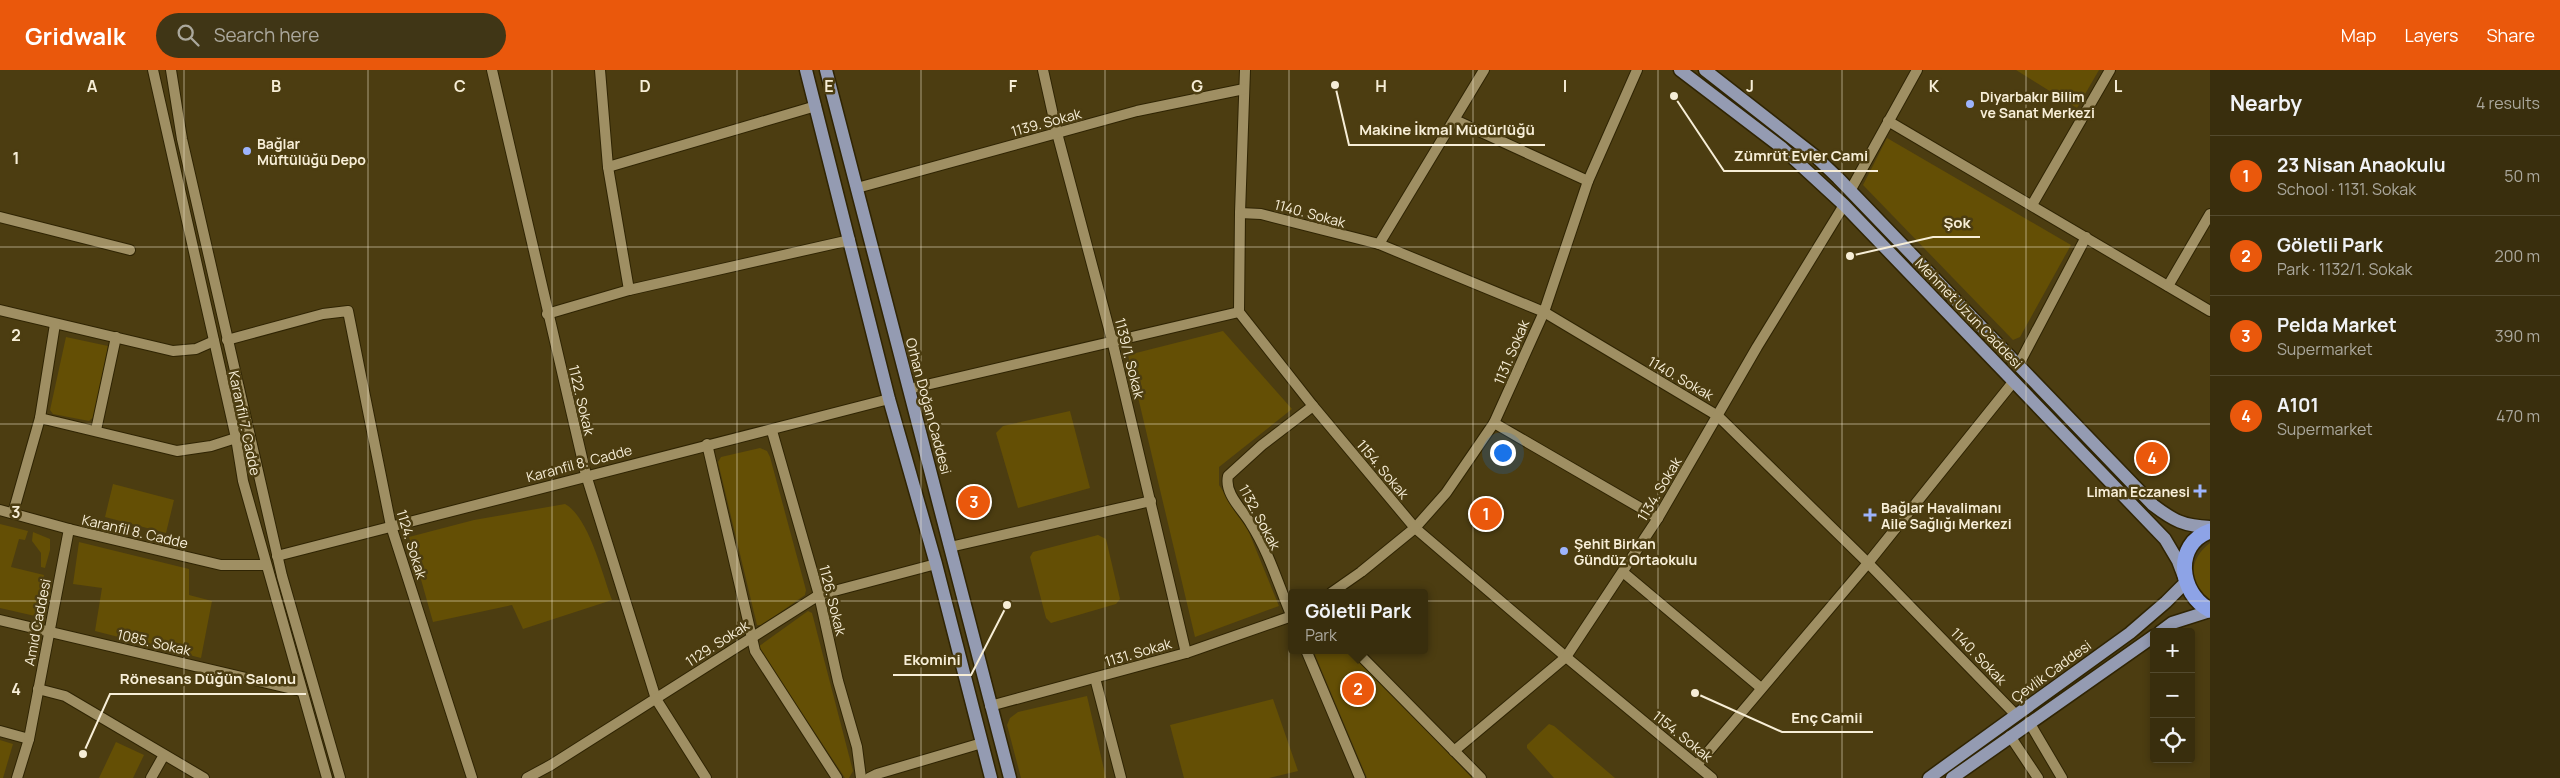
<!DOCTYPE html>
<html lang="en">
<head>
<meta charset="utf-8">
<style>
	:root { --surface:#392e0d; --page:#403616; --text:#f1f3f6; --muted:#aba89d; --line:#534a2e; --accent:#ea580c }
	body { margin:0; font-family:Manrope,sans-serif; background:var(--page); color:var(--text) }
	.controls { position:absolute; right:15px; bottom:15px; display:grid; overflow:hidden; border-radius:5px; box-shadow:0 2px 8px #0003 }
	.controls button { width:45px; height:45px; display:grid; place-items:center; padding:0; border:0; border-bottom:1px solid var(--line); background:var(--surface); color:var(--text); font:25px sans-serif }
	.you { position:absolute; left:1502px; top:382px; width:18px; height:18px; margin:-12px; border:4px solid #fff; border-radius:50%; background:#1a73e8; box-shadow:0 0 0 8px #1a73e833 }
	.badge { display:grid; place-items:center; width:32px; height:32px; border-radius:50%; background:var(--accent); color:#fff; font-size:16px; font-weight:700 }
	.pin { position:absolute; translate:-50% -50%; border:2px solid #fff; box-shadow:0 1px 5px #0006 }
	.popup { position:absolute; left:1288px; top:519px; width:140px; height:65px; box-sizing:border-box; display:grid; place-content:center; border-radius:5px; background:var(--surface); filter:drop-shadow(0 1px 4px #0005); font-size:16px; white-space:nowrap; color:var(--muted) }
	.popup b { font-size:19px; color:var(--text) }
	.popup::after { content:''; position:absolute; left:50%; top:100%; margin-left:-10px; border:10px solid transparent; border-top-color:var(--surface) }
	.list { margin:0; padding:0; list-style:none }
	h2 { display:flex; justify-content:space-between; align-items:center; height:65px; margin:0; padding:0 20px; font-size:21px }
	h2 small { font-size:16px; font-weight:400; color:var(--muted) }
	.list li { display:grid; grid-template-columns:32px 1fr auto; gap:15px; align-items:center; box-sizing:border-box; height:80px; padding:0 20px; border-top:1px solid var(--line) }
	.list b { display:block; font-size:19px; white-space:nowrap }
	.list p { margin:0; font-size:16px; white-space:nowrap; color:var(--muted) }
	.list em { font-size:16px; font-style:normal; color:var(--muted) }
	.icon { flex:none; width:28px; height:28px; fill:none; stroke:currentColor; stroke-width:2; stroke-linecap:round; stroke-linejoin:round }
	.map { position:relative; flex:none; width:2210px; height:708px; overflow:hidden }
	header { display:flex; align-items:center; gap:30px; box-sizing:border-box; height:70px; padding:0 25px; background:var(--accent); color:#fff }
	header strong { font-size:24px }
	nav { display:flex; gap:28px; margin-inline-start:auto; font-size:18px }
	.search { width:350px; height:45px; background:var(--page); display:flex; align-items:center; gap:12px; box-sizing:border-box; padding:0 18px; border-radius:28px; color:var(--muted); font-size:19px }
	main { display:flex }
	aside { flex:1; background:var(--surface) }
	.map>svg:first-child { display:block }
	.green { fill:#644f05 }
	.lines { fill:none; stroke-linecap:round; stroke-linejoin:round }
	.minor-casing { stroke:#2f2403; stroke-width:12 }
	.major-casing { stroke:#2f2403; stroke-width:15 }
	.highway-casing { stroke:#2f2403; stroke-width:18 }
	.minor { stroke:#9f8f63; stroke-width:10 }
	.major { stroke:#949bb2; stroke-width:12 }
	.highway { stroke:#8da3e6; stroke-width:15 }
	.grid { fill:none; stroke:#f7eed7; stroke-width:1; stroke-opacity:0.55 }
	.poi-dot { fill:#9db4fd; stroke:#4c3d11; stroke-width:2 }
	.labels { text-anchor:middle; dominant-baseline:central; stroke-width:5; stroke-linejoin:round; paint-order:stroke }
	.poi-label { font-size:14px; font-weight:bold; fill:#f7eed7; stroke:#4c3d11; text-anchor:start }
	.street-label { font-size:14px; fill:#f7eed7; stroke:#4c3d11 }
	.grid-label { font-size:16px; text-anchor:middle; font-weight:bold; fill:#f7eed7; stroke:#4c3d11; stroke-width:5; stroke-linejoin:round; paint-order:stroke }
	.leader { fill:none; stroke:#f7eed7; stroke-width:2 }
	.callout-dot { fill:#f7eed7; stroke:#4c3d11; stroke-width:2 }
	.callout-label { font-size:15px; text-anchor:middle; font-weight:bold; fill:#f7eed7; stroke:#4c3d11; stroke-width:5; stroke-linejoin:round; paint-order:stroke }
</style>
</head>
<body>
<header>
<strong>Gridwalk</strong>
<div class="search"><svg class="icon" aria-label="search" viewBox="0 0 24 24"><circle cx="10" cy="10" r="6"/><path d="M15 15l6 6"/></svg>Search here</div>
<nav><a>Map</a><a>Layers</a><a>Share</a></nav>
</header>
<main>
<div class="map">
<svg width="2210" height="708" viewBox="0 0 2210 708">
	<rect width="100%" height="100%" fill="#4c3d11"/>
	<!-- green -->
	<g class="green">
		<polygon points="2016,0 2099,0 2077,38"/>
		<polygon points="1887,68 2071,175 2020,267 2013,270 1863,115"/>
		<polygon points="1223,261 1292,339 1219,397 1219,415 1248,460 1279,536 1195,567 1128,285"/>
		<polygon points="66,267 108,276 95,346 89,351 53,344 50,340"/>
		<polygon points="1070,341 1090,418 1018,438 996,363 1003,356"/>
		<polygon points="760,378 767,381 770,387 806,520 805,525 762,555 757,555 718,392 721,387"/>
		<polygon points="113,414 174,430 166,463 105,447"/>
		<path d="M565,434C589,447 602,504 612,530L523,559L512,535L433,552L409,467L474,450Z"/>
		<polygon points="0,454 28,461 25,470 19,469 11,497 44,505 35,546 0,538"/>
		<polygon points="33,462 50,469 50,480 45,498 41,497 41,483 32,471"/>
		<polygon points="1098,465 1106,469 1120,529 1116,534 1051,553 1046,548 1030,487 1033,482"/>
		<polygon points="79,472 189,499 189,525 212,531 201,588 95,561 102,518 73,514"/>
		<path d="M2210,473V530C2186,516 2189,488 2210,473Z"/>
		<polygon points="808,541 812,543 853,701 849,708 845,708 758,577"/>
		<polygon points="1313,580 1350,580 1472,708 1367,708"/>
		<polygon points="1087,626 1106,708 1021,708 1007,655 1010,648 1018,642"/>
		<polygon points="1273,629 1298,701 1269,708 1184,708 1170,655"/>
		<polygon points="1549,654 1554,656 1615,708 1554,708 1527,678 1527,675"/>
		<polygon points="0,670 13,674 3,708 0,708"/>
		<polygon points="116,672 144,685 133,708 99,708"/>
	</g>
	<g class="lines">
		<defs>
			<g id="minor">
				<polyline points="153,0 236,368 243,411 327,708"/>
				<polyline points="171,0 182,69 282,506 340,708"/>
				<polyline points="492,0 586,405 656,629 706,708"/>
				<polyline points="600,0 608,97 629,220"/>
				<polyline points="1043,0 1057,63 1112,270 1186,583"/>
				<polyline points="1245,0 1240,143 1239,242 1313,336 1415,458 1566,587 1712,708"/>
				<polyline points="1455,50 1588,111"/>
				<polyline points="1888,51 2210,241"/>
				<polyline points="608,97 816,36"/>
				<polyline points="857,118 1137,41 1244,19"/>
				<polyline points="1850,121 1917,0"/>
				<polyline points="2032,135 2110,0"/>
				<polyline points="1240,143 1261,144 1379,174 1544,242 1718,346 1868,493 2016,645"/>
				<polyline points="0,147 130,180"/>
				<polyline points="1379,174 1484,0"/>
				<polyline points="2168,216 2210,144"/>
				<polyline points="0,240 173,281 196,279 214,271"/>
				<polyline points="547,244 629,220 850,170"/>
				<polyline points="227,270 323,244 348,241 391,456 472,708"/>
				<polyline points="2019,294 2086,167"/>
				<polyline points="909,319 1239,242"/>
				<polyline points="40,348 177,381 211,376 236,368"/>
				<polyline points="1494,353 1658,448"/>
				<polyline points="96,360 116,267"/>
				<polyline points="772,361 819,525 838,611 857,677 861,708"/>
				<polyline points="707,374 755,581 837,708"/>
				<polyline points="0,440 69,459 221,495 266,495"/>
				<polyline points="13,443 40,348 55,254"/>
				<polyline points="950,477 1151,431"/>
				<polyline points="277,486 889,329"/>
				<polyline points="1624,503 1761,618"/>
				<polyline points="1331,523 1361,502 1415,458 1446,423 1494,353 1544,242 1588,111 1637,0"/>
				<path d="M1292,547C1279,517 1269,482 1251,454C1243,440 1224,424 1228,406L1262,375L1313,336"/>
				<polyline points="0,550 301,621"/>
				<polyline points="1306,580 1360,708"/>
				<polyline points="1355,580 1481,708"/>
				<polyline points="1095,608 1121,708"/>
				<polyline points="38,619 65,626 204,708"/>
				<polyline points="990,636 1186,583 1292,546"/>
				<polyline points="2029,652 2062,708"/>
				<polyline points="0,661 29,669"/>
				<polyline points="2010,666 2038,708"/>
				<polyline points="1454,681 1566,587 1658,448 1757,277 1844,135"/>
				<polyline points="1697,695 1868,493 2014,311"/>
				<polyline points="17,708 29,669 69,459"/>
				<polyline points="151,708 164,685"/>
				<polyline points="527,708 551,695 819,525 936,494"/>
				<polyline points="869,708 877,704 982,673"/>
			</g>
			<g id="major">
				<polyline points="806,0 889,329 936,494 991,708"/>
				<polyline points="826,0 1010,708"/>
				<polyline points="1680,0 1781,77 1844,135 2165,469 2178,491 2186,512 2166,532 2130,563 1929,708"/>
				<path d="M1705,0L1815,86L1838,108L2153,435C2174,451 2184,456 2210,457"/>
				<polyline points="2160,562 2172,553 2210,541"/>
				<polyline points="1952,708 2154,566"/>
			</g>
			<path id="highway" d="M2210,461C2173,474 2179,524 2210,540"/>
		</defs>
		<!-- minor casing -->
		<use href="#minor" class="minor-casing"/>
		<!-- major casing -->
		<use href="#major" class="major-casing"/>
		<!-- highway casing -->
		<use href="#highway" class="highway-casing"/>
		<!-- minor -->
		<use href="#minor" class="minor"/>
		<!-- major -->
		<use href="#major" class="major"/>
		<!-- highway -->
		<use href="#highway" class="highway"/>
	</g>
	<!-- grid -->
	<path class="grid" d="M184,0V708M368,0V708M552,0V708M737,0V708M921,0V708M1105,0V708M1289,0V708M1473,0V708M1658,0V708M1842,0V708M2026,0V708M0,177H2210M0,354H2210M0,531H2210"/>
	<!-- markers -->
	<g class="poi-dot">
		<circle cx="1970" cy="34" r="5"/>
		<circle cx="247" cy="81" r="5"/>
		<path d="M2197.5 413.5h5v5h5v5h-5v5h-5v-5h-5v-5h5z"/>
		<path d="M1867.5 437.5h5v5h5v5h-5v5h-5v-5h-5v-5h5z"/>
		<circle cx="1564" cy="481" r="5"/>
	</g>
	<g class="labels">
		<!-- poi labels -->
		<g class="poi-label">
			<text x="1980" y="26">Diyarbakır Bilim<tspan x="1980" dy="16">ve Sanat Merkezi</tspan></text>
			<text x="257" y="73">Bağlar<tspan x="257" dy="16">Müftülüğü Depo</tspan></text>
			<text x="2190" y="421" text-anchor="end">Liman Eczanesi</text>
			<text x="1881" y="437">Bağlar Havalimanı<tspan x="1881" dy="16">Aile Sağlığı Merkezi</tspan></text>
			<text x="1574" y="473">Şehit Birkan<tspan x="1574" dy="16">Gündüz Ortaokulu</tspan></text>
		</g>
		<!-- street labels -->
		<g class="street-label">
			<text transform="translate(1046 52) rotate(-15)">1139. Sokak</text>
			<text transform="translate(1310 143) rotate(15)">1140. Sokak</text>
			<text transform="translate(1969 243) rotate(46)">Mehmet Uzun Caddesi</text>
			<text transform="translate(1511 282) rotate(-67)">1131. Sokak</text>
			<text transform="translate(1130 288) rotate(76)">1139/1. Sokak</text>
			<text transform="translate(1681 308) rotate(30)">1140. Sokak</text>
			<text transform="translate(582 330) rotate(77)">1122. Sokak</text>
			<text transform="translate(929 336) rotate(75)">Orhan Doğan Caddesi</text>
			<text transform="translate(245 353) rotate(78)">Karanfil 7. Cadde</text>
			<text transform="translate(579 393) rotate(-15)">Karanfil 8. Cadde</text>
			<text transform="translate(1383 399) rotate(50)">1154. Sokak</text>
			<text transform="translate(1659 419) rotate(-59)">1134. Sokak</text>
			<text transform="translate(1260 447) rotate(62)">1132. Sokak</text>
			<text transform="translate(135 461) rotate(13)">Karanfil 8. Cadde</text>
			<text transform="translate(412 474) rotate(73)">1124. Sokak</text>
			<text transform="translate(833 530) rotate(76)">1126. Sokak</text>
			<text transform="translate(37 552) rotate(-79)">Amid Caddesi</text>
			<text transform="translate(154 572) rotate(13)">1085. Sokak</text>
			<text transform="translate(717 573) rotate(-33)">1129. Sokak</text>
			<text transform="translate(1138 582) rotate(-16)">1131. Sokak</text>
			<text transform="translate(1979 586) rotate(46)">1140. Sokak</text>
			<text transform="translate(2051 601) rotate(-36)">Çevlik Caddesi</text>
			<text transform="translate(1683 666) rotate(39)">1154. Sokak</text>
		</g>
	</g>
	<g class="grid-label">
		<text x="92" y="22">A</text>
		<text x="276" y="22">B</text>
		<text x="460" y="22">C</text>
		<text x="645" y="22">D</text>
		<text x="829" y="22">E</text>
		<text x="1013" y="22">F</text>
		<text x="1197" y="22">G</text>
		<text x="1381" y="22">H</text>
		<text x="1565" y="22">I</text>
		<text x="1750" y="22">J</text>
		<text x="1934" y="22">K</text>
		<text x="2118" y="22">L</text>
		<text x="16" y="94">1</text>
		<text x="16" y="271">2</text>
		<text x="16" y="448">3</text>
		<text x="16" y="625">4</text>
	</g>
	<!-- callouts -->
	<path class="leader" d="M1335 15L1349 75H1545M1674 26L1724 101H1878M1850 186L1933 167H1980M1007 535L971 605H893M83 684L110 624H306M1695 623L1782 662H1873"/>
	<g class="callout-dot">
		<circle cx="1335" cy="15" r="5"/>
		<circle cx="1674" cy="26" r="5"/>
		<circle cx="1850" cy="186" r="5"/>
		<circle cx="1007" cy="535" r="5"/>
		<circle cx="83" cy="684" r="5"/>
		<circle cx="1695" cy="623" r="5"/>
	</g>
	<g class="callout-label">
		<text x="1447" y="65">Makine İkmal Müdürlüğü</text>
		<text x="1801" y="91">Zümrüt Evler Cami</text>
		<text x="1957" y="158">Şok</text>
		<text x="932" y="595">Ekomini</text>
		<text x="208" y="614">Rönesans Düğün Salonu</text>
		<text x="1827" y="653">Enç Camii</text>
	</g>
</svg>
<div class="controls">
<button>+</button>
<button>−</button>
<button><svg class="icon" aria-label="locate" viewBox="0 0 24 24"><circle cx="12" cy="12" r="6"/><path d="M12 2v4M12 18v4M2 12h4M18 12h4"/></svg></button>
</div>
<div class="you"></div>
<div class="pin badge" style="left:1486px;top:444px">1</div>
<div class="pin badge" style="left:1358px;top:619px">2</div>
<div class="popup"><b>Göletli Park</b>Park</div>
<div class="pin badge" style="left:974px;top:432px">3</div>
<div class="pin badge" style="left:2152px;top:388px">4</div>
</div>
<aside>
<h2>Nearby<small>4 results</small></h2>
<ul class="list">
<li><span class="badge">1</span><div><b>23 Nisan Anaokulu</b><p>School · 1131. Sokak</p></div><em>50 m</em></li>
<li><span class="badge">2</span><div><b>Göletli Park</b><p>Park · 1132/1. Sokak</p></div><em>200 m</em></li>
<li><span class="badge">3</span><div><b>Pelda Market</b><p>Supermarket</p></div><em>390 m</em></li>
<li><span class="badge">4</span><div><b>A101</b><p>Supermarket</p></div><em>470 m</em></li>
</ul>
</aside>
</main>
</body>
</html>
